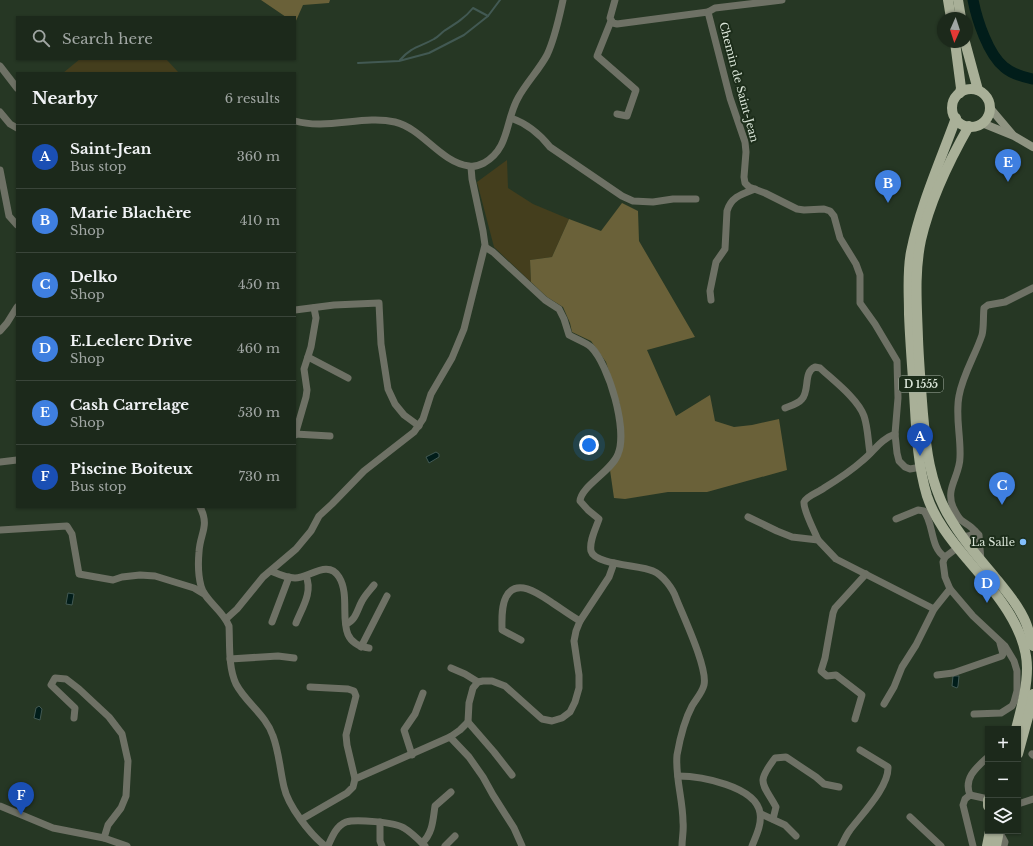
<!DOCTYPE html>
<html lang="en">
<head>
<meta charset="utf-8">
<style>
	:root { --surface:#1c291b; --page:#253124; --text:#f1f3f6; --muted:#a0a6a3; --line:#3a453a; --accent:#81bdfa }
	body { margin:0; font-family:"Libre Baskerville",serif; background:var(--page); color:var(--text) }
	.controls { position:absolute; right:12px; bottom:12px; display:grid; overflow:hidden; border-radius:0px; box-shadow:0 1px 3px #0004 }
	.controls button { width:36px; height:36px; display:grid; place-items:center; padding:0; border:0; border-bottom:1px solid var(--line); background:var(--surface); color:var(--text); font:20px sans-serif }
	.compass { position:absolute; left:937px; top:12px; width:36px; height:36px; border-radius:50%; background:var(--surface); box-shadow:0 1px 3px #0004; rotate:183deg }
	.you { position:absolute; left:589px; top:445px; width:14px; height:14px; margin:-10px; border:3px solid #fff; border-radius:50%; background:#1a73e8; box-shadow:0 0 0 6px #1a73e833 }
	.badge { display:grid; place-items:center; width:26px; height:26px; border-radius:50%; background:var(--accent); color:#fff; font-size:13px; font-weight:700 }
	.pin { position:absolute; translate:-50% -33px; filter:drop-shadow(0 1px 2px #0008) }
	.pin::after { content:''; position:absolute; top:21px; width:14px; height:12px; background:inherit; clip-path:polygon(0 0,100% 0,50% 100%) }
	.list { margin:0; padding:0; list-style:none }
	h2 { display:flex; justify-content:space-between; align-items:center; height:52px; margin:0; padding:0 16px; font-size:17px }
	h2 small { font-size:13px; font-weight:400; color:var(--muted) }
	.list li { display:grid; grid-template-columns:26px 1fr auto; gap:12px; align-items:center; box-sizing:border-box; height:64px; padding:0 16px; border-top:1px solid var(--line) }
	.list b { display:block; font-size:15px; white-space:nowrap }
	.list p { margin:0; font-size:13px; white-space:nowrap; color:var(--muted) }
	.list em { font-size:13px; font-style:normal; color:var(--muted) }
	.icon { flex:none; width:22px; height:22px; fill:none; stroke:currentColor; stroke-width:2; stroke-linecap:round; stroke-linejoin:round }
	.map { position:relative; flex:none; width:1033px; height:846px; overflow:hidden }
	.search { position:absolute; background:var(--surface); box-shadow:0 1px 3px #0004; left:16px; top:16px; width:280px; height:44px; display:flex; align-items:center; gap:10px; box-sizing:border-box; padding:0 14px; border-radius:0px; color:var(--muted); font-size:15px }
	.panel { position:absolute; background:var(--surface); box-shadow:0 1px 3px #0004; left:16px; top:72px; width:280px; height:436px; border-radius:0px }
	.map>svg:first-child { display:block }
	.green { fill:#443e1d }
	.forest { fill:#6a6139 }
	.water { fill:#011d1a; stroke:#425953 }
	.lines { fill:none; stroke-linecap:round; stroke-linejoin:round }
	.stream { stroke:#425953; stroke-width:2 }
	.river { stroke:#011d1a; stroke-width:11 }
	.street { stroke:#6e7165; stroke-width:7 }
	.secondary { stroke:#8f9482; stroke-width:8 }
	.primary { stroke:#a9b098; stroke-width:10 }
	.poi-dot { fill:#81bdfa; stroke:#1c2d1a; stroke-width:1.5 }
	.labels { text-anchor:middle; dominant-baseline:central; stroke-width:4; stroke-linejoin:round; paint-order:stroke }
	.shield { fill:#1c2d1a; stroke:#a2aea0; stroke-width:1 }
	.shield-label { font-size:10px; font-weight:bold; fill:#dbe6d9 }
	.street-label { font-size:11px; fill:#dbe6d9; stroke:#1c2d1a }
	.poi-label { font-size:11px; fill:#dbe6d9; stroke:#1c2d1a; text-anchor:end }
</style>
</head>
<body>
<div class="map">
<svg width="1033" height="846" viewBox="0 0 1033 846">
	<rect width="100%" height="100%" fill="#263724"/>
	<!-- green -->
	<g class="green">
		<polygon points="80,59 166,59 179,73 63,73"/>
		<polygon points="507,160 508,188 533,204 569,219 552,257 530,260 531,282 494,247 477,182"/>
	</g>
	<!-- forest -->
	<g class="forest">
		<polygon points="261,0 330,0 329,3 303,5 295,23 295,17 286,17"/>
		<polygon points="622,203 638,211 639,241 695,337 647,350 676,416 710,395 715,421 734,427 752,425 779,419 787,470 707,492 668,492 625,499 614,498 610,470 622,452 620,405 606,362 591,341 572,332 570,323 563,307 547,297 531,282 530,260 552,257 569,219 601,231"/>
	</g>
	<!-- water -->
	<g class="water">
		<polygon points="436,452 439,454 439,457 429,463 426,457"/>
		<polygon points="68,593 74,594 72,605 66,604"/>
		<polygon points="953,676 959,676 958,686 957,688 952,686"/>
		<polygon points="39,706 42,709 40,720 34,718 36,708"/>
	</g>
	<g class="lines">
		<!-- stream -->
		<g class="stream">
			<path d="M400,60C412,46 420,47 434,39C438,37 441,33 444,31C455,24 465,18 473,8L488,16"/>
			<polyline points="358,63 399,61 429,53 464,35 488,16 500,0"/>
		</g>
		<!-- river -->
		<path class="river" d="M973,0C977,20 988,54 1004,67C1012,74 1023,77 1033,79"/>
		<!-- street -->
		<g class="street">
			<polyline points="615,0 610,18 613,23 617,24 708,12 730,98 745,142 746,152 744,177 745,183 749,187 765,193 797,209 804,210 824,209 830,211 834,216 840,238 856,264 860,275 860,303 875,324 897,361 898,398 895,434 897,453 899,461 905,467 910,469 921,467"/>
			<polyline points="708,12 715,8 782,0"/>
			<polyline points="611,21 597,56 636,90 627,116 617,114"/>
			<polyline points="0,66 17,88"/>
			<polyline points="0,112 10,124 17,128"/>
			<path d="M511,118C528,124 539,133 550,147L622,196L633,201L653,202L673,199H696"/>
			<path d="M295,121C326,130 364,115 395,122C423,129 440,162 469,166C474,167 480,165 484,163C510,148 505,121 518,98C526,83 539,70 547,55C555,38 559,18 563,0"/>
			<polyline points="0,170 9,216 17,225"/>
			<path d="M485,247L493,252L545,300L559,309L564,319L569,335C576,339 585,342 591,347C609,365 628,430 618,454C612,471 581,486 580,501L588,510L599,519C596,528 589,541 591,551C595,565 641,565 653,571C663,575 673,589 676,598C683,616 708,668 704,685C702,693 696,699 692,706C684,721 680,738 677,755C675,777 683,800 683,822C684,830 682,838 682,846"/>
			<path d="M711,300L710,291L716,262L725,249L727,211C731,197 742,194 755,189"/>
			<polyline points="295,310 334,305 379,303 381,344 388,389 395,404 404,415 419,426"/>
			<polyline points="0,331 7,323 17,307"/>
			<polyline points="308,357 348,378"/>
			<path d="M785,408C790,406 798,404 802,399C810,390 803,372 815,367L820,368C834,381 858,399 864,416C868,428 868,441 870,453"/>
			<polyline points="295,434 330,436"/>
			<polyline points="295,435 306,397 307,390 304,369 311,347 316,318 314,308"/>
			<polyline points="0,462 17,460"/>
			<path d="M200,507C210,526 200,533 199,552C198,563 198,575 201,586C204,600 223,610 229,626C230,644 228,667 236,684C246,703 266,715 273,736C279,752 280,770 284,787C288,806 310,834 325,846"/>
			<polyline points="748,517 777,531 792,537 818,540 836,559 934,609"/>
			<path d="M896,519L918,510L924,511C934,524 930,548 945,557"/>
			<polyline points="0,530 67,526 72,534 79,574 113,580 122,577 140,575 155,576 194,588 204,594"/>
			<path d="M975,531C971,526 966,524 961,520C957,516 955,511 953,507C945,488 960,476 960,457C961,436 955,416 959,396C963,374 975,356 982,335C984,327 983,317 984,308L988,305L1005,302L1033,288"/>
			<path d="M962,536C968,537 972,536 975,531L979,535L981,561"/>
			<path d="M818,540C815,532 803,510 804,502C806,496 819,492 824,488C837,480 851,471 862,461C875,451 879,440 895,434"/>
			<polyline points="957,548 945,557 943,562 945,577 950,589 973,616 1005,646 1014,661 1017,671 1017,691 1014,702 1012,706 1001,713 974,714"/>
			<path d="M271,571C278,574 286,578 295,578C309,578 328,559 339,577C354,601 330,643 369,648"/>
			<polyline points="226,619 237,609 263,577 296,549 311,531 319,516 332,504 364,471 414,432 423,419 431,394 452,358 464,329 485,245 483,231 472,179 471,167"/>
			<polyline points="272,622 289,577"/>
			<path d="M296,623C302,608 313,592 306,576"/>
			<path d="M346,624C356,620 357,610 362,601C365,595 370,590 374,585"/>
			<path d="M521,640L502,630C502,620 501,607 506,597C517,576 542,596 554,604C563,610 571,616 580,621"/>
			<polyline points="361,647 387,596"/>
			<polyline points="230,659 278,656 294,658"/>
			<polyline points="451,668 465,674 478,682"/>
			<polyline points="937,675 953,673 1002,656 1003,654 1000,643"/>
			<polyline points="310,687 348,689 354,691 356,696 346,735 347,745 355,779"/>
			<polyline points="884,704 894,687 902,667 916,645 934,609 950,589"/>
			<polyline points="74,718 75,708 51,685 55,678 66,679 79,689 109,717 122,734 128,761 126,796 121,808 108,825 104,838"/>
			<polyline points="855,719 862,695 836,675 827,676 821,671 825,658 833,613 835,608 866,574"/>
			<polyline points="468,722 494,752 512,775"/>
			<polyline points="450,737 469,757 483,777 493,795 514,828 522,846"/>
			<polyline points="1032,754 1033,755"/>
			<polyline points="412,755 404,730 415,714 423,693"/>
			<path d="M678,776C700,776 756,786 760,813C762,824 756,836 752,846"/>
			<path d="M970,795C963,778 977,767 988,757"/>
			<polyline points="1018,804 1033,799"/>
			<polyline points="0,806 53,828 104,838 127,846"/>
			<polyline points="761,814 785,825 796,836"/>
			<polyline points="910,817 941,846"/>
			<polyline points="302,819 347,793 353,787 355,779 450,737 460,730 468,722 469,703 473,688 478,682 483,681 492,681 505,686 542,719 552,721 562,718 570,712 575,702 579,688 579,675 574,641 576,631 580,621 609,577 614,563"/>
			<path d="M773,819L776,807C762,782 756,783 775,758L786,757L816,777L824,784L839,787"/>
			<polyline points="380,822 380,841 382,846"/>
			<polyline points="999,831 1005,842 1004,846"/>
			<path d="M422,843C433,833 433,819 435,806L451,792"/>
			<path d="M328,846C332,837 336,826 346,822C355,819 395,822 404,828C411,832 419,840 425,846"/>
			<polyline points="445,846 455,836"/>
			<path d="M841,846C844,841 846,835 850,830C862,814 889,787 888,767L860,750"/>
			<polyline points="973,846 963,805 965,799 970,795 988,799"/>
		</g>
		<!-- secondary -->
		<g class="secondary">
			<polyline points="990,108 1012,134"/>
			<polyline points="982,123 1014,136 1033,147"/>
		</g>
		<!-- primary -->
		<g class="primary">
			<polyline points="948,0 951,18"/>
			<polyline points="958,0 961,18"/>
			<polyline points="955,42 961,88 960,93"/>
			<polyline points="965,42 978,90"/>
			<circle cx="971" cy="108" r="19"/>
			<path d="M956,118C940,162 920,206 911,252C907,272 909,293 909,314C910,340 912,366 914,392C916,426 917,463 927,496C935,520 951,540 967,559C992,588 1027,627 1027,668C1027,689 1021,709 1016,729"/>
			<path d="M969,126C949,161 930,201 921,240C914,273 917,306 918,339C919,364 921,389 923,414C926,449 930,482 947,513C960,536 977,556 994,576C1006,591 1019,606 1026,623C1029,631 1031,639 1033,646"/>
			<polyline points="1018,754 1031,706 1033,694"/>
			<polyline points="988,800 988,806"/>
			<polyline points="987,846 990,831"/>
			<polyline points="996,846 999,831"/>
		</g>
	</g>
	<!-- markers -->
	<circle class="poi-dot" cx="1023" cy="542" r="4"/>
	<g class="labels">
		<!-- shield labels -->
		<rect class="shield" x="899" y="376" width="44" height="16" rx="3"/>
		<g class="shield-label">
			<text x="921" y="384">D 1555</text>
		</g>
		<!-- street labels -->
		<g class="street-label">
			<text transform="translate(739 82) rotate(75)">Chemin de Saint-Jean</text>
		</g>
		<!-- poi labels -->
		<g class="poi-label">
			<text x="1015" y="542">La Salle</text>
		</g>
	</g>
</svg>
<div class="controls">
<button>+</button>
<button>−</button>
<button><svg class="icon" aria-label="layers" viewBox="0 0 24 24"><path d="M12 4l9 5-9 5-9-5zM3 14l9 5 9-5"/></svg></button>
</div>
<svg class="compass" viewBox="-18 -18 36 36"><path d="M0-13l5 13h-10z" fill="#e53935"/><path d="M0 13l5-13h-10z" fill="#a0a6a3"/></svg>
<div class="you"></div>
<div class="pin badge" style="left:920px;top:456px;background:#1a4fb4">A</div>
<div class="pin badge" style="left:888px;top:203px;background:#3f7fe0">B</div>
<div class="pin badge" style="left:1002px;top:505px;background:#3f7fe0">C</div>
<div class="pin badge" style="left:987px;top:603px;background:#3f7fe0">D</div>
<div class="pin badge" style="left:1008px;top:182px;background:#3f7fe0">E</div>
<div class="pin badge" style="left:21px;top:815px;background:#1a4fb4">F</div>
<div class="search"><svg class="icon" aria-label="search" viewBox="0 0 24 24"><circle cx="10" cy="10" r="6"/><path d="M15 15l6 6"/></svg>Search here</div>
<section class="panel">
<h2>Nearby<small>6 results</small></h2>
<ul class="list">
<li><span class="badge" style="background:#1a4fb4">A</span><div><b>Saint-Jean</b><p>Bus stop</p></div><em>360 m</em></li>
<li><span class="badge" style="background:#3f7fe0">B</span><div><b>Marie Blachère</b><p>Shop</p></div><em>410 m</em></li>
<li><span class="badge" style="background:#3f7fe0">C</span><div><b>Delko</b><p>Shop</p></div><em>450 m</em></li>
<li><span class="badge" style="background:#3f7fe0">D</span><div><b>E.Leclerc Drive</b><p>Shop</p></div><em>460 m</em></li>
<li><span class="badge" style="background:#3f7fe0">E</span><div><b>Cash Carrelage</b><p>Shop</p></div><em>530 m</em></li>
<li><span class="badge" style="background:#1a4fb4">F</span><div><b>Piscine Boiteux</b><p>Bus stop</p></div><em>730 m</em></li>
</ul>
</section>
</div>
</body>
</html>
